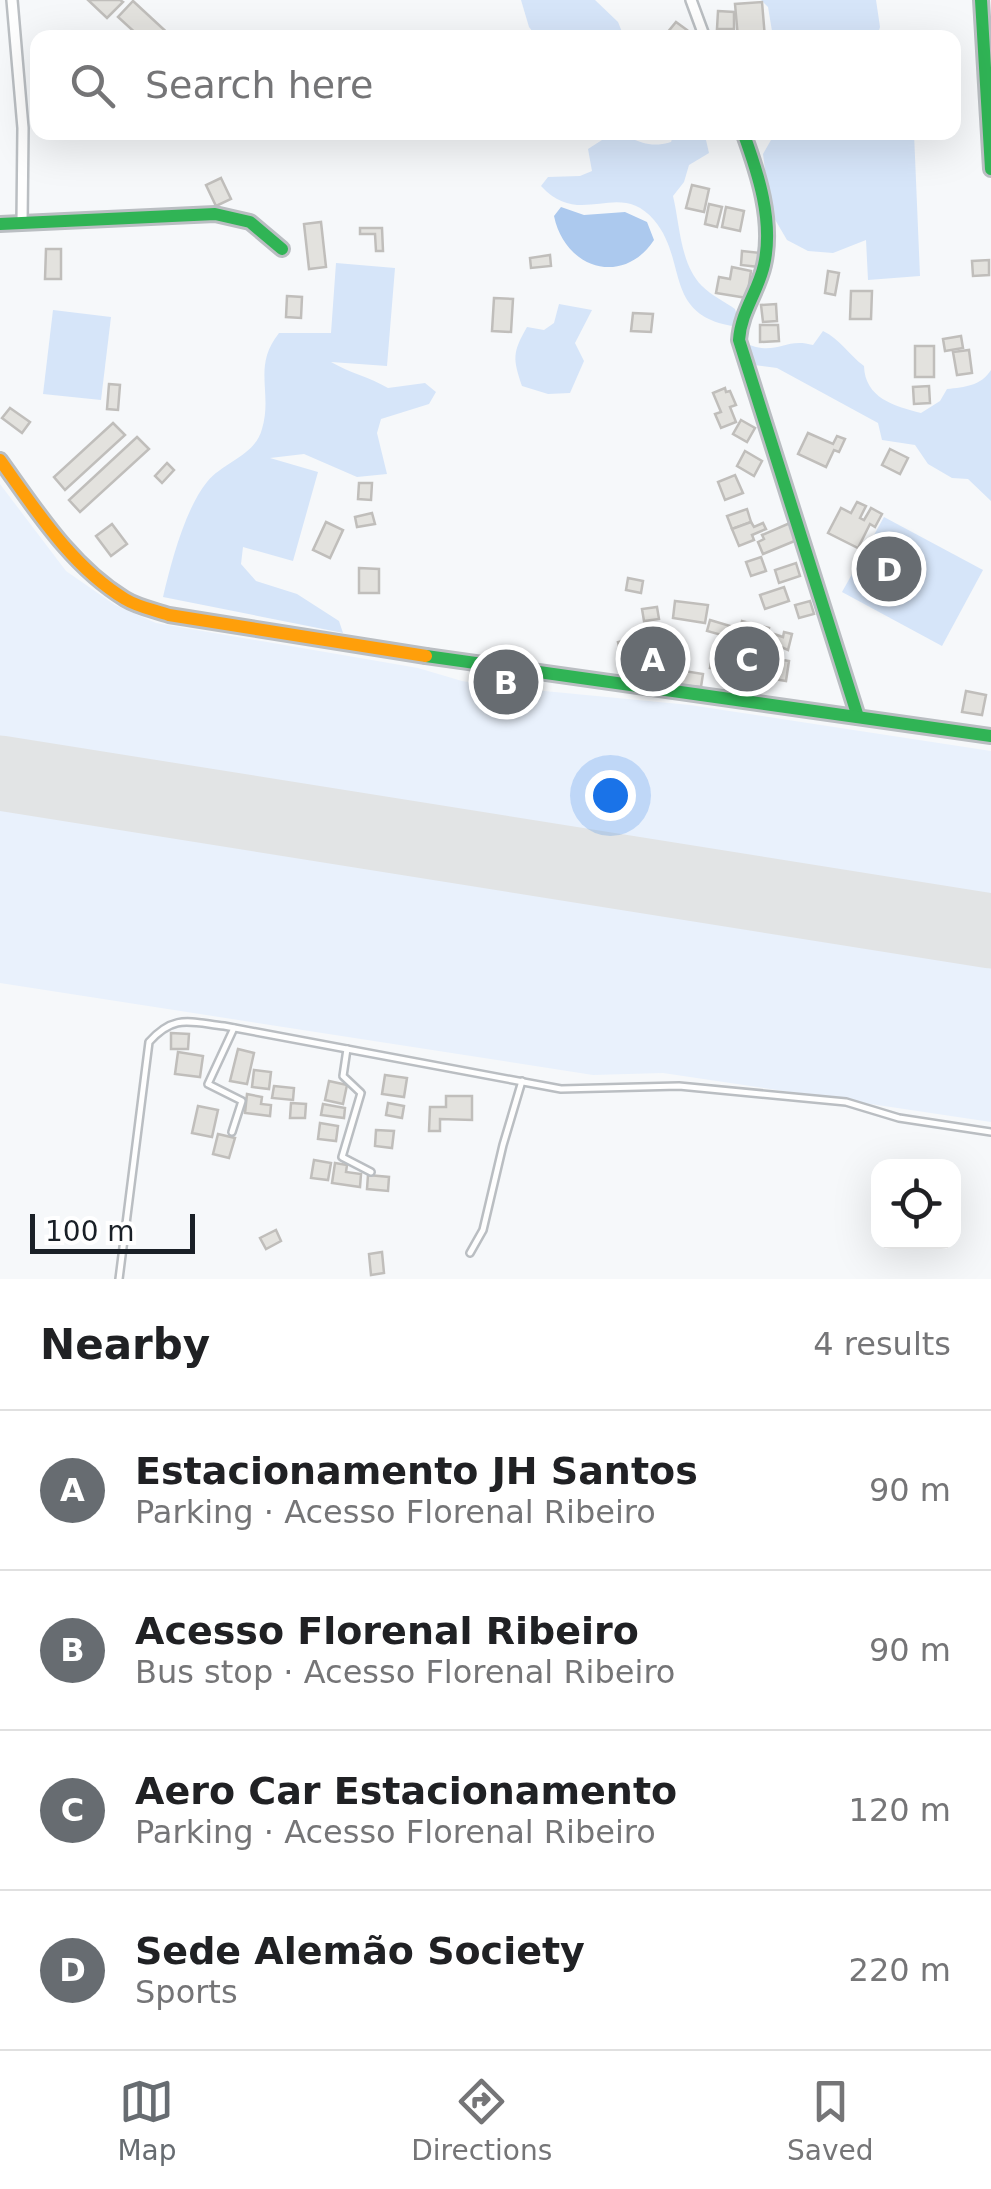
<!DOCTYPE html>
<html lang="en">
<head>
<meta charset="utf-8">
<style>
	:root { --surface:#fff; --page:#f6f6f6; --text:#202124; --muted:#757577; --line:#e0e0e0; --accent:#676c71 }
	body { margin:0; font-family:"DejaVu Sans",sans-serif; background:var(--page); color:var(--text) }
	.controls { position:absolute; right:30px; bottom:30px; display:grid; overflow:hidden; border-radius:20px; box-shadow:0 10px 40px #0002 }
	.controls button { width:90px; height:90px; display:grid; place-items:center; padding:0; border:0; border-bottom:2px solid var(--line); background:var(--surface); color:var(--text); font:50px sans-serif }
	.scale { position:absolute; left:30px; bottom:25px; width:165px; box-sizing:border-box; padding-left:10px; border:5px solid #1a2027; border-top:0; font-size:28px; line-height:35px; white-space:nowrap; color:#1a2027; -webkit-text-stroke:8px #fff; paint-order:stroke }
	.you { position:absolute; left:610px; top:795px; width:35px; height:35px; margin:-25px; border:8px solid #fff; border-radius:50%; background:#1a73e8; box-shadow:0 0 0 15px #1a73e833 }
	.badge { display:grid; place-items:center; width:65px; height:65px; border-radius:50%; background:var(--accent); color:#fff; font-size:32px; font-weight:700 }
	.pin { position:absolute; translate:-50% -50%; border:5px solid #fff; box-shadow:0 2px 10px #0006 }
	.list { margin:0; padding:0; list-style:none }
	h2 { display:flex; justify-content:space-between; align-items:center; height:130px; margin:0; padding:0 40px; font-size:42px }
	h2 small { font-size:32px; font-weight:400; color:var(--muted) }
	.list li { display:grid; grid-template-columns:65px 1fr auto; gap:30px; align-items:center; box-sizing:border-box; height:160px; padding:0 40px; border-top:2px solid var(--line) }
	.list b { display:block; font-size:38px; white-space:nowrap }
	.list p { margin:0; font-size:32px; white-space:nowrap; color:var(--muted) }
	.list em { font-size:32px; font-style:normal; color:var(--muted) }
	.icon { flex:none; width:55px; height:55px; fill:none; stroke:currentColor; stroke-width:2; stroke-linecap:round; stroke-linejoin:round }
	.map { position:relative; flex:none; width:991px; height:1279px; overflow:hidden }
	.search { position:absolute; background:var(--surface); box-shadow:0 10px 40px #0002; left:30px; right:30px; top:30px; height:110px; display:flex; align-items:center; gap:25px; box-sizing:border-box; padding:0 35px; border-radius:20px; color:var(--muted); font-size:38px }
	.sheet { height:770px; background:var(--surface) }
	nav { display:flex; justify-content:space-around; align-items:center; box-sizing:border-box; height:140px; border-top:2px solid var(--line); background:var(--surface); font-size:28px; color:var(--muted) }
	nav a { display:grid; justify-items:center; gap:5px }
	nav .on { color:var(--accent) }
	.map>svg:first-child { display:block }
	.built { fill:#e9f1fc }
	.green { fill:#d6e5f9 }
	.water { fill:#acc9ee }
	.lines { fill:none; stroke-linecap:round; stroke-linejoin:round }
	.runway { stroke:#e2e4e5; stroke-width:75 }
	.building { fill:#e3e2de; stroke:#c0bebb; stroke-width:2.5 }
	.lane-casing { stroke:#babec2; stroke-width:10 }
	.street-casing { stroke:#babec2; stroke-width:14 }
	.fast-casing { stroke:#babec2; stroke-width:18 }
	.slow-casing { stroke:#babec2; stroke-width:18 }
	.lane { stroke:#fefefe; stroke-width:5 }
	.street { stroke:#fefefe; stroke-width:9 }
	.fast { stroke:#30b455; stroke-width:12 }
	.slow { stroke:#ff9f0a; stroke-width:12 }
</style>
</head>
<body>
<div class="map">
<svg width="991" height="1279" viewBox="0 0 991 1279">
	<rect width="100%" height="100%" fill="#f6f8fa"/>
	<!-- built -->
	<polygon class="built" points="0,484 66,571 115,605 156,623 418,668 462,681 502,687 690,705 991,751 991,1122 663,1073 593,1075 0,983"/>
	<!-- green -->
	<g class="green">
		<polygon points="521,0 595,0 618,22 624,37 537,37 529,27"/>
		<polygon points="761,0 876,0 880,27 877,37 773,37 768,7"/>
		<path d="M605,133C633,133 641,151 671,142L674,133H709L706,140L709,153L689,165L684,182L673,196C680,225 680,264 702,286C711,295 725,302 735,309L739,321L732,326C663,314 688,260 654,220C618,178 581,230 541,186L548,177L580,176L592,171L588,149L602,140Z"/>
		<polygon points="775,133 914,133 920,276 868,280 866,240 833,253 808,251 787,240 770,211 763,154"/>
		<path d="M336,263L395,268L387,366L331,362C350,373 369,377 388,388L425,383L436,392L429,404L381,419L377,433L387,474L357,477L304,454L270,458L318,472L293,561L243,547L241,564L256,581L297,594L339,621L343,633L163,597C171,563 185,509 207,482C223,462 255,456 262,429C273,392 252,367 279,333H331Z"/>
		<path d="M559,304L592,310L575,343L584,361L570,393L548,394L522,386C513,359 512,353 527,327L544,330L554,323Z"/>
		<polygon points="53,310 111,317 101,400 43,394"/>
		<path d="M823,331C840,339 848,354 864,366C865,398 894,406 921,413L940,401L947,389C965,387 981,386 991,370V501L968,479L952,478L928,464L915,445L882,440L878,423L777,368L746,364L739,340C775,360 783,336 813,345Z"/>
		<polygon points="884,517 983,570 942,646 842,592"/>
	</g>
	<!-- water -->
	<path class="water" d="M561,207L584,215L625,212L647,222L654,240C623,287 565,269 554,216Z"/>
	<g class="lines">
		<!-- runway -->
		<polyline class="runway" points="0,773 991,931"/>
	</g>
	<!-- building -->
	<g class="building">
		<polygon points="88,0 120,0 123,2 107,18"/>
		<polygon points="133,1 173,38 141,38 118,17"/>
		<polygon points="762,2 765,38 738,38 735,4"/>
		<polygon points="718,11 734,12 734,29 717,29"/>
		<polygon points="676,22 687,30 681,38 672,38 667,33"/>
		<polygon points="221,178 231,199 216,206 206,185"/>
		<polygon points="692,185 709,189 704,212 686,208"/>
		<polygon points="709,204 722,207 717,227 705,224"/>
		<polygon points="726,207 744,211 740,231 722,227"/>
		<polygon points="321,222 326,267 309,269 304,224"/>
		<polygon points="360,228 382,228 383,251 376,251 375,234 360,234"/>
		<polygon points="46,249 61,249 61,279 45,279"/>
		<polygon points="742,251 761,253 759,267 741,265"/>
		<polygon points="550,255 551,266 531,268 530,258"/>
		<polygon points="989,260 989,275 973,276 972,261"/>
		<polygon points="732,267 751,271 747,298 716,293 719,277 730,279"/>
		<polygon points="828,271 839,273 835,295 825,293"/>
		<polygon points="851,291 872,291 871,319 850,319"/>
		<polygon points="287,296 302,297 301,318 286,317"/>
		<polygon points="494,298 513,299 511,332 492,331"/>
		<polygon points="776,304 777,321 763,322 761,305"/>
		<polygon points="633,313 653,314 651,332 631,331"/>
		<polygon points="760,325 778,325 779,341 760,342"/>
		<polygon points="961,336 963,348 945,351 943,339"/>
		<rect x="915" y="346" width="19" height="31"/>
		<polygon points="969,350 972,373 957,375 953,352"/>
		<polygon points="109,384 120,385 118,410 107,409"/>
		<polygon points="929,386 930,403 914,404 913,387"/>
		<polygon points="725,388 726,392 730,391 736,405 730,407 736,422 721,428 715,414 721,412 713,393"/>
		<polygon points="10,408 30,422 22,433 2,418"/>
		<polygon points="741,420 755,428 747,442 733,434"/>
		<polygon points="113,423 125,435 65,490 54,477"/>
		<polygon points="808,433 833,444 837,436 845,439 839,452 834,450 826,467 798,454"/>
		<polygon points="137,437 149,449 80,512 69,500"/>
		<polygon points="890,449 908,458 900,474 882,465"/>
		<polygon points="745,451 762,461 754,476 737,466"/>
		<polygon points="167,463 174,470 162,483 155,476"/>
		<polygon points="735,475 743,493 725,500 718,482"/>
		<polygon points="359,483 372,483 371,500 358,499"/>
		<polygon points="857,502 866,506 860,518 864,520 871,508 882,514 875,527 870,524 858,548 828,533 841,508 851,513"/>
		<polygon points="747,509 751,522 732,529 727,516"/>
		<polygon points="372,513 375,524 357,527 355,517"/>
		<polygon points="326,522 343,530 330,558 313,550"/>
		<polygon points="751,522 754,527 763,523 766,529 752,535 754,540 739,546 732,529"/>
		<polygon points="790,523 797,540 763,554 758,542 764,539 762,535"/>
		<polygon points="112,524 127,544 111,556 96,536"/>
		<polygon points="761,557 766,571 751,576 746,562"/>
		<polygon points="796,563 800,576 779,583 775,570"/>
		<polygon points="359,568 379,569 379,593 359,593"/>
		<polygon points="628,578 643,581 641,593 626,590"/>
		<polygon points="784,587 789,601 765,609 760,595"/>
		<polygon points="675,601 708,605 705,623 673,618"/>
		<polygon points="810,601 814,614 799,618 795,605"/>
		<polygon points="657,607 659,619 644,621 642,609"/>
		<polygon points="710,620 740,629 742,621 769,628 768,632 783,637 784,632 792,634 788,650 763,639 761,646 707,631"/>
		<polygon points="632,638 638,664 624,667 618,642"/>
		<polygon points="714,648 789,661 786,681 710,668"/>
		<polygon points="649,652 668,652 668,664 684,665 684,671 703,674 701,687 651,683"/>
		<polygon points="966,691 986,695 982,715 962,712"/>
		<polygon points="171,1033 189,1034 188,1049 171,1049"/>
		<polygon points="238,1049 254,1053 247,1084 230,1081"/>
		<polygon points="178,1052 203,1056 200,1077 175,1074"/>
		<polygon points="254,1070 271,1072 269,1089 252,1087"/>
		<polygon points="385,1075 407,1078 404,1097 382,1094"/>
		<polygon points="329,1081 347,1085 343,1104 325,1100"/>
		<polygon points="274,1086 294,1088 293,1100 272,1098"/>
		<polygon points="247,1094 262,1097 261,1104 271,1105 270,1116 245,1113"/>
		<polygon points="446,1096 472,1096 472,1120 440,1119 440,1131 429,1131 430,1107 446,1107"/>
		<polygon points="291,1103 306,1104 305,1118 290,1118"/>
		<polygon points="388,1103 404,1106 402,1118 386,1115"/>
		<polygon points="323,1104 345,1108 344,1118 321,1115"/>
		<polygon points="198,1106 218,1110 212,1137 192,1133"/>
		<polygon points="320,1123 338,1126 336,1141 318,1139"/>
		<polygon points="376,1130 394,1131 392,1148 375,1146"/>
		<polygon points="218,1134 235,1138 229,1158 213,1154"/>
		<polygon points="314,1160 331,1163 328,1180 311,1178"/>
		<polygon points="335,1163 347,1165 346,1172 361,1174 360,1187 332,1183"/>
		<polygon points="368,1175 389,1177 388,1191 367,1189"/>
		<polygon points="276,1230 281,1241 266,1249 260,1238"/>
		<polygon points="382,1252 384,1273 371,1275 369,1254"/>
	</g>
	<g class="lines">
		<defs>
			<g id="lane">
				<polyline points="347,1049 343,1076 361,1093 342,1157 371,1172"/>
				<polyline points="232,1132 242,1101 208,1084 234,1028"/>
				<polyline points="470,1253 483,1230 503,1145 522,1081"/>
				<path d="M119,1279L149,1042C174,1014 189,1022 224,1026L561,1089L679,1086L846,1102L899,1118L991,1132"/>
			</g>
			<g id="street">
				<polyline points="12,0 23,128 22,223"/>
				<polyline points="691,0 705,38"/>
			</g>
			<g id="fast">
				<polyline points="981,0 991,169"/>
				<path d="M743,132C758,173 774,221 764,265C758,292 741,311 739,340L858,717"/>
				<polyline points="0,224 215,214 250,222 282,249"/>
				<polyline points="426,656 991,736"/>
			</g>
			<path id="slow" d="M0,460C36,510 71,566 125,599C138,607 154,610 169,615L426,656"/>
		</defs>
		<!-- lane casing -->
		<use href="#lane" class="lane-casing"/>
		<!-- street casing -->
		<use href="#street" class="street-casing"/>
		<!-- fast casing -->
		<use href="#fast" class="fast-casing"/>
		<!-- slow casing -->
		<use href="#slow" class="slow-casing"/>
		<!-- lane -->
		<use href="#lane" class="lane"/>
		<!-- street -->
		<use href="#street" class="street"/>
		<!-- fast -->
		<use href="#fast" class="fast"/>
		<!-- slow -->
		<use href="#slow" class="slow"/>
	</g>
</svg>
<div class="controls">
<button><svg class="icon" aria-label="locate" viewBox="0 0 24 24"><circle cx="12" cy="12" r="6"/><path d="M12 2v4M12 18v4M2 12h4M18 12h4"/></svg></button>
</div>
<div class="scale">100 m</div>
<div class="you"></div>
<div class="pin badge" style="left:653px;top:659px">A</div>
<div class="pin badge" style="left:506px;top:682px">B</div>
<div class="pin badge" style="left:747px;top:659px">C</div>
<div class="pin badge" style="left:889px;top:569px">D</div>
<div class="search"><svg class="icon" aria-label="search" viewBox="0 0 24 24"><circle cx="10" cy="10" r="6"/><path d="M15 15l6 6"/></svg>Search here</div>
</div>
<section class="sheet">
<h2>Nearby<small>4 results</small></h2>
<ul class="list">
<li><span class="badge">A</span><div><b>Estacionamento JH Santos</b><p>Parking · Acesso Florenal Ribeiro</p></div><em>90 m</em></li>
<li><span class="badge">B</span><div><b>Acesso Florenal Ribeiro</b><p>Bus stop · Acesso Florenal Ribeiro</p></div><em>90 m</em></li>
<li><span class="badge">C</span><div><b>Aero Car Estacionamento</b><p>Parking · Acesso Florenal Ribeiro</p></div><em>120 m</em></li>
<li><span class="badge">D</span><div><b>Sede Alemão Society</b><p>Sports</p></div><em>220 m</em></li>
</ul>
</section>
<nav>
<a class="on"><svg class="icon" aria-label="map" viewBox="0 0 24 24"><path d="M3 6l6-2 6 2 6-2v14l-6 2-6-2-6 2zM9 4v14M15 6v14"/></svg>Map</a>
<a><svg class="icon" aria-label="directions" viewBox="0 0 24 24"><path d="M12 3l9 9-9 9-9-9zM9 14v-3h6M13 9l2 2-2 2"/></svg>Directions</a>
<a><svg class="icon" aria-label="saved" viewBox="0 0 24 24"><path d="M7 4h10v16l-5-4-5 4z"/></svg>Saved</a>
</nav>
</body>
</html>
